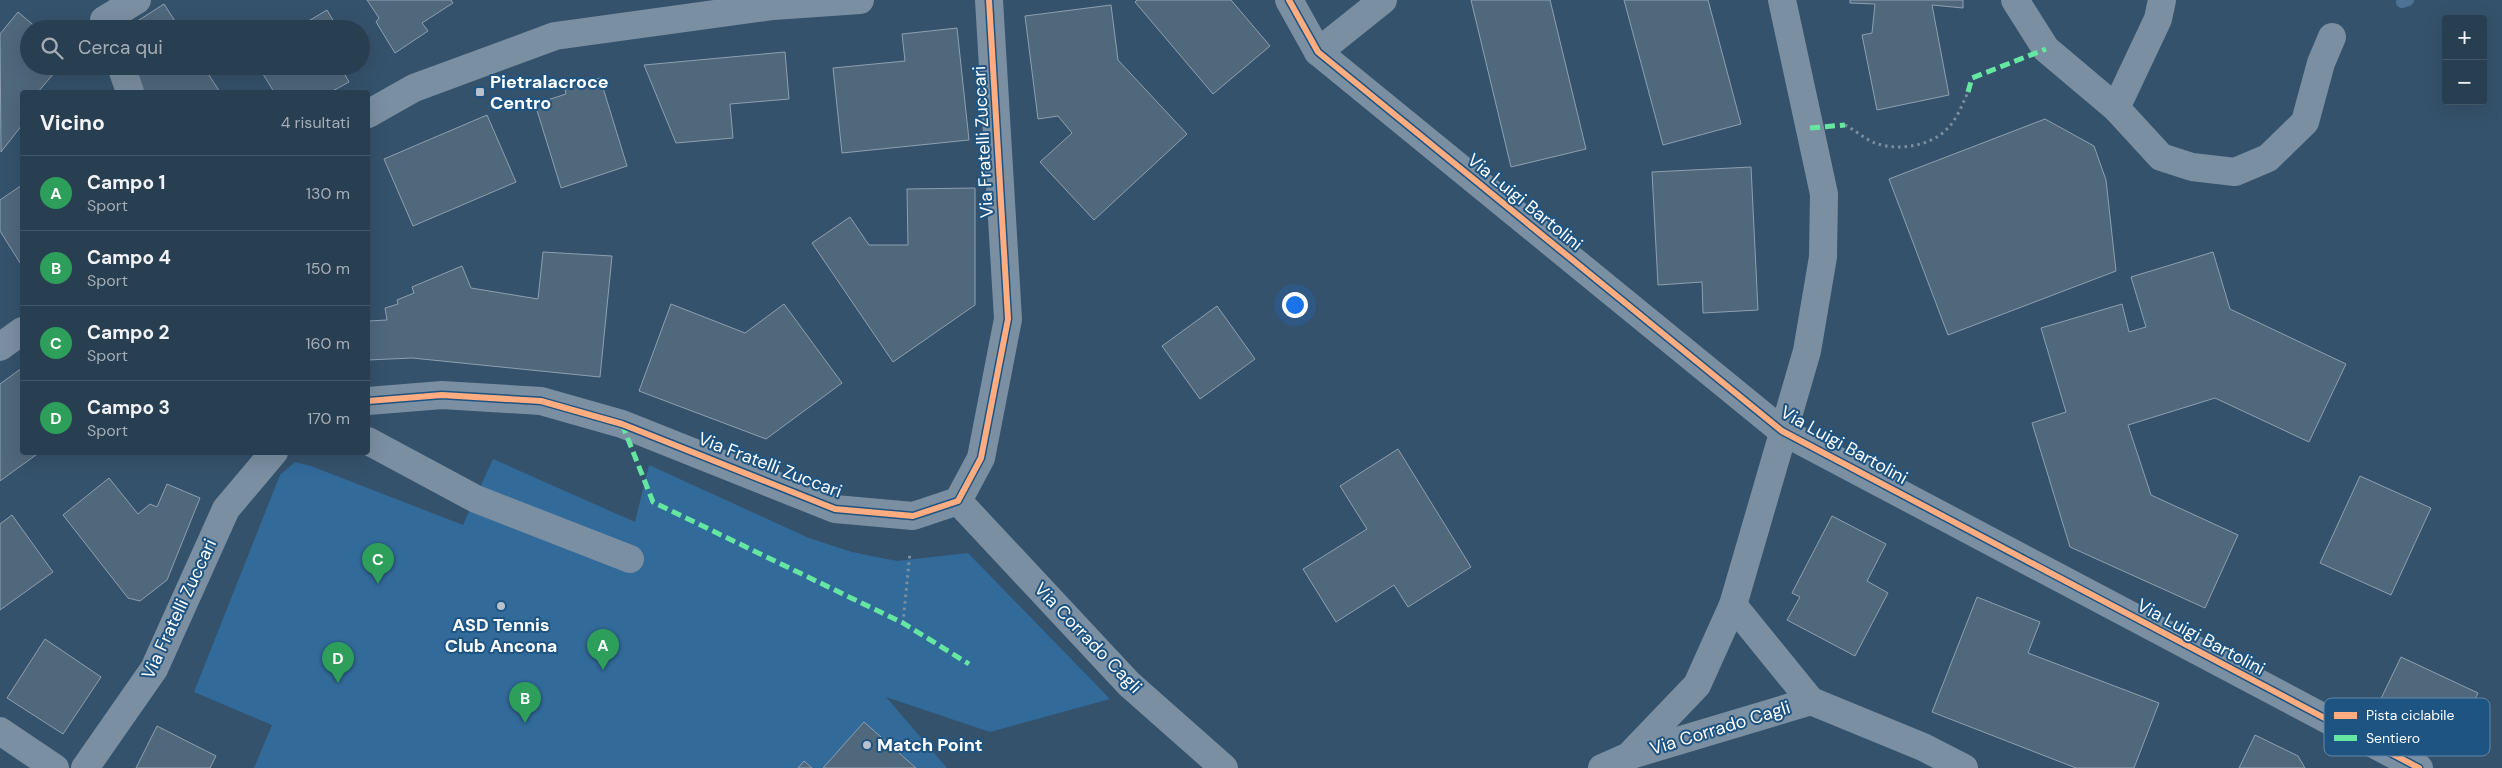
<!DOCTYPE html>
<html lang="it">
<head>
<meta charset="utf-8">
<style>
	:root { --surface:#283e51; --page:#304558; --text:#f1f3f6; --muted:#a5aeb7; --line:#445768; --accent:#b8c2cc }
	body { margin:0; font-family:"DM Sans",sans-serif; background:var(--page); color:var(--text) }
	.controls { position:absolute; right:15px; top:15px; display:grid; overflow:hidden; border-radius:5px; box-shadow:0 5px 20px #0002 }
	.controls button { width:45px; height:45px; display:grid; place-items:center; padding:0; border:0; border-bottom:1px solid var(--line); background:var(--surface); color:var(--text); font:25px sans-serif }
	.you { position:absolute; left:1294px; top:304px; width:18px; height:18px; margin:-12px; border:4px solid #fff; border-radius:50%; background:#1a73e8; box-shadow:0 0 0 8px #1a73e833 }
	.badge { display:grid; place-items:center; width:32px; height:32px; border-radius:50%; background:var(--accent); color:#fff; font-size:16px; font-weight:700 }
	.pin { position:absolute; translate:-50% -41px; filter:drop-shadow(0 1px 2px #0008) }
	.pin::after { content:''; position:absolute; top:26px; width:18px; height:15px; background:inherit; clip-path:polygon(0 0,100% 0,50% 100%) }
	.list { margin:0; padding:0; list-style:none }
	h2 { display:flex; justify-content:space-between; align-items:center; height:65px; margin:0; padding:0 20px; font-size:21px }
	h2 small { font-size:16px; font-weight:400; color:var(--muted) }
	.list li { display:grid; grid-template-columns:32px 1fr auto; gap:15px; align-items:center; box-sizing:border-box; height:75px; padding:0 20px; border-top:1px solid var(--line) }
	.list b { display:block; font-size:19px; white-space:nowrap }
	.list p { margin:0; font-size:16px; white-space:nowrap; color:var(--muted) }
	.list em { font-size:16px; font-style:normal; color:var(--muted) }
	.icon { flex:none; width:28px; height:28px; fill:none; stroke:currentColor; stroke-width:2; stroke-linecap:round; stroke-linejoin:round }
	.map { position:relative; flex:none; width:2502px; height:768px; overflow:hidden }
	.search { position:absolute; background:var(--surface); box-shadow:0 5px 20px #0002; left:20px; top:20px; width:350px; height:55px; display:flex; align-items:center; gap:12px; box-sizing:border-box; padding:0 18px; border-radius:28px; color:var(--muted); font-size:19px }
	.panel { position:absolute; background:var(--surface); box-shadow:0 5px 20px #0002; left:20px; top:90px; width:350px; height:365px; border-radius:5px }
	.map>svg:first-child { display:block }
	.green { fill:#326a9a }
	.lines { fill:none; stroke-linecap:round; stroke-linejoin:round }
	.stream { stroke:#4d7394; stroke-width:12 }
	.building { fill:#50687c; stroke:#8ea0b0 }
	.path { stroke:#7b8fa2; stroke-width:3; stroke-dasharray:2.5 4; stroke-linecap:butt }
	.minor { stroke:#7b8fa2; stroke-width:28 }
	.quiet { stroke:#66e7a1; stroke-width:5; stroke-dasharray:10 5; stroke-linecap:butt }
	.cycleway-casing { stroke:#1e5482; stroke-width:9 }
	.cycleway { stroke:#ffac80; stroke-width:6 }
	.poi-dot { fill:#b8c2cc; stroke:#1e5482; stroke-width:2 }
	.labels { text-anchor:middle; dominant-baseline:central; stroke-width:4; stroke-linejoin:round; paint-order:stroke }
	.poi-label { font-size:18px; font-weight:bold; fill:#fff; stroke:#1e5482; text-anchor:start }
	.street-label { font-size:18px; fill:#fff; stroke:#1e5482 }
	.key { fill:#1e5482; stroke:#6287a8; stroke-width:1 }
	.key-label { font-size:14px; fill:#fff }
</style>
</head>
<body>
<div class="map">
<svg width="2502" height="768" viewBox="0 0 2502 768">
	<rect width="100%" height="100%" fill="#35526c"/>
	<!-- green -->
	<polygon class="green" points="493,459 635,522 649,465 809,538 852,552 897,561 968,553 1110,699 990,732 886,697 947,768 254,768 272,725 194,692 280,475 295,462 311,466 463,525"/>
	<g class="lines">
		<!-- stream -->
		<polyline class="stream" points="2402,2 2408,0"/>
	</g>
	<!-- building -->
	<g class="building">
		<polygon points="367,0 451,0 453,3 422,23 428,31 395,53 376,22 379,18"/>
		<polygon points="1137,0 1231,0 1270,46 1213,94 1135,2"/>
		<polygon points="1471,0 1550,0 1586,149 1511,167"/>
		<polygon points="1624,0 1708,0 1741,124 1663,145"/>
		<polygon points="1850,0 1963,0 1963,8 1932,5 1949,95 1877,110 1862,35 1872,33 1875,4 1850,3"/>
		<polygon points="164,4 180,29 125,29"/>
		<polygon points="1111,5 1118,60 1187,134 1094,220 1040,162 1072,133 1058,116 1038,119 1025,16"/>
		<polygon points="327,10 338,29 295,29"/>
		<polygon points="18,12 38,29 29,29 29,66 60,66 38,92 22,92 22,125 1,152 0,34"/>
		<polygon points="957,28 969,140 842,153 833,68 905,61 902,34"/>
		<polygon points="785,52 789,99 730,104 733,138 676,143 644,65"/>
		<polygon points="134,66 203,66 220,92 144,92 131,72"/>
		<polygon points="258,66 340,66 349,82 331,92 274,92"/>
		<polygon points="600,78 627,166 561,188 535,104 566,94 565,89"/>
		<polygon points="487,115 516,182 413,226 384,159"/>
		<polygon points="2045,119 2094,146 2106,180 2116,271 1948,335 1889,179"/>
		<polygon points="1751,167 1758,310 1703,313 1702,282 1658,285 1652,172"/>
		<polygon points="22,185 22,266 0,231 0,200"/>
		<polygon points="975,188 975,305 893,362 812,243 850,217 869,245 908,245 907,189"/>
		<polygon points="543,252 612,256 600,377 412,358 368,360 368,321 387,320 385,308 398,304 397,300 414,293 412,287 462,266 471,288 538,299"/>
		<polygon points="2213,252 2230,309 2346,364 2309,442 2215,398 2128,425 2151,495 2238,535 2205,608 2070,547 2032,423 2066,412 2041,328 2122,304 2129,332 2146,327 2131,277"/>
		<polygon points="671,304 745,333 784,304 842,383 766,439 639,391"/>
		<polygon points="1217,306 1255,359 1200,399 1162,346"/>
		<polygon points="22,368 22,452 40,452 0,481 0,384"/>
		<polygon points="1398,449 1471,567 1408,607 1394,585 1336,622 1303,569 1367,529 1340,486"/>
		<polygon points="2360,476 2431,508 2391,595 2320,563"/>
		<polygon points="109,478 138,514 150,504 157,507 167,484 200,498 167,580 140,601 128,598 63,515"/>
		<polygon points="12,515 53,572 0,610 0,524"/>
		<polygon points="1832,516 1886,544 1867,581 1888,593 1855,656 1787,620 1800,597 1792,593"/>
		<polygon points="1977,597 2040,622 2028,653 2159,703 2134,768 2076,768 1932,712"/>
		<polygon points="45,639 101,677 63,734 7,698"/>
		<polygon points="2401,657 2478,693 2453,747 2375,711"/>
		<polygon points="864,722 916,768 823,768"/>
		<polygon points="157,726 216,756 210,768 136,768"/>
		<polygon points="2255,735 2298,756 2305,768 2239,768"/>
		<polygon points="804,761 812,768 798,768"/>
	</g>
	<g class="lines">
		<!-- path -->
		<g class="path">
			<path d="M1845,125C1855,130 1865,139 1875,143C1896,151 1930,147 1947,129C1957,119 1962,105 1968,92"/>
			<polyline points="903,623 910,552"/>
		</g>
		<!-- minor -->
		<g class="minor">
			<polyline points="1289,0 1318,52 1782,431 2419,768"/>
			<polyline points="2015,0 2046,49 2116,108 2161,157 2192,167 2235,172 2268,158 2305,122 2321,63 2332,37"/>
			<polyline points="104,20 137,0"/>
			<polyline points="1318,52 1383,0"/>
			<polyline points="121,66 130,92"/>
			<polyline points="2116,108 2158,19 2162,0"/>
			<polyline points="368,114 414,88 555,36 773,6 860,0"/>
			<polyline points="0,347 22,331"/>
			<polyline points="368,401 442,395 541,401 622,424 835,509 913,516 958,501 981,458 1008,319 989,0"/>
			<polyline points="368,441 476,499 630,559"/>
			<polyline points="958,501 1129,684 1224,768"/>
			<polyline points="1733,605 1811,701"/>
			<polyline points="0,731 55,768"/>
			<polyline points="1631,755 1811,701 1923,747 1964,768"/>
			<polyline points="85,768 154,669 226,509 274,452"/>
			<polyline points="1602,768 1629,756 1697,685 1733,605 1807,351 1823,257 1824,194 1782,0"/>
		</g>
		<!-- quiet -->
		<g class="quiet">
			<polyline points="1968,92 1972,78 2046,49"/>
			<polyline points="1810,128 1845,125"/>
			<polyline points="622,424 653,502 903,623 969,664"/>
		</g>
		<defs>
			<g id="cycleway">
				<polyline points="1289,0 1318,52 1782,431 2419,768"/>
				<polyline points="368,401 442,395 541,401 622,424 835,509 913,516 958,501 981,458 1008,319 989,0"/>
			</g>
		</defs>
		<!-- cycleway casing -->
		<use href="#cycleway" class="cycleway-casing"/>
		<!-- cycleway -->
		<use href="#cycleway" class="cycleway"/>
	</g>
	<!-- markers -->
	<g class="poi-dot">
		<rect x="475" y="87" width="10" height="10" rx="2.5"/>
		<circle cx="501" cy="606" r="5"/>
		<circle cx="867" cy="745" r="5"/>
	</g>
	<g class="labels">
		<!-- poi labels -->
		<g class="poi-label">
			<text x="490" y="82">Pietralacroce<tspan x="490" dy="21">Centro</tspan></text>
			<text x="501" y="625" text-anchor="middle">ASD Tennis<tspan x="501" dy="21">Club Ancona</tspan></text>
			<text x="877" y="745">Match Point</text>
		</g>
		<!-- street labels -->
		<g class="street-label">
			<text transform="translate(983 142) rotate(-93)">Via Fratelli Zuccari</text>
			<text transform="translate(1525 202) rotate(39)">Via Luigi Bartolini</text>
			<text transform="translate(1844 445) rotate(29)">Via Luigi Bartolini</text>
			<text transform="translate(770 465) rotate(21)">Via Fratelli Zuccari</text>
			<text transform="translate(179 609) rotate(-65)">Via Fratelli Zuccari</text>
			<text transform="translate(2201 637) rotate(28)">Via Luigi Bartolini</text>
			<text transform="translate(1088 638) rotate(46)">Via Corrado Cagli</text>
			<text transform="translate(1720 728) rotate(-17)">Via Corrado Cagli</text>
		</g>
	</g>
	<!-- legend -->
	<rect x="2324" y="698" width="166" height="58" rx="8" class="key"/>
	<rect x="2334" y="712" width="23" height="7" fill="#ffac80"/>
	<rect x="2334" y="735" width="23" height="6" fill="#66e7a1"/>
	<g class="key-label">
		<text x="2366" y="720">Pista ciclabile</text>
		<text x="2366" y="743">Sentiero</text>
	</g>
</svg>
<div class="controls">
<button>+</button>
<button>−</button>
</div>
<div class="you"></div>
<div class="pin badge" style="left:603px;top:670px;background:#2e9e5b">A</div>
<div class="pin badge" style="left:525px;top:723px;background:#2e9e5b">B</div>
<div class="pin badge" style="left:378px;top:584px;background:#2e9e5b">C</div>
<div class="pin badge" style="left:338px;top:683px;background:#2e9e5b">D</div>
<div class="search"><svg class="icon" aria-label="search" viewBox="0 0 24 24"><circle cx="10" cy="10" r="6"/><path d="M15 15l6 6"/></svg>Cerca qui</div>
<section class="panel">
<h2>Vicino<small>4 risultati</small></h2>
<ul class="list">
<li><span class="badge" style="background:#2e9e5b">A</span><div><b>Campo 1</b><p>Sport</p></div><em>130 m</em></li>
<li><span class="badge" style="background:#2e9e5b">B</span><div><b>Campo 4</b><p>Sport</p></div><em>150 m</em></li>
<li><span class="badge" style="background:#2e9e5b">C</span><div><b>Campo 2</b><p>Sport</p></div><em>160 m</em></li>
<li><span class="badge" style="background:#2e9e5b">D</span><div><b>Campo 3</b><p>Sport</p></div><em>170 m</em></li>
</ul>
</section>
</div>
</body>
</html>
